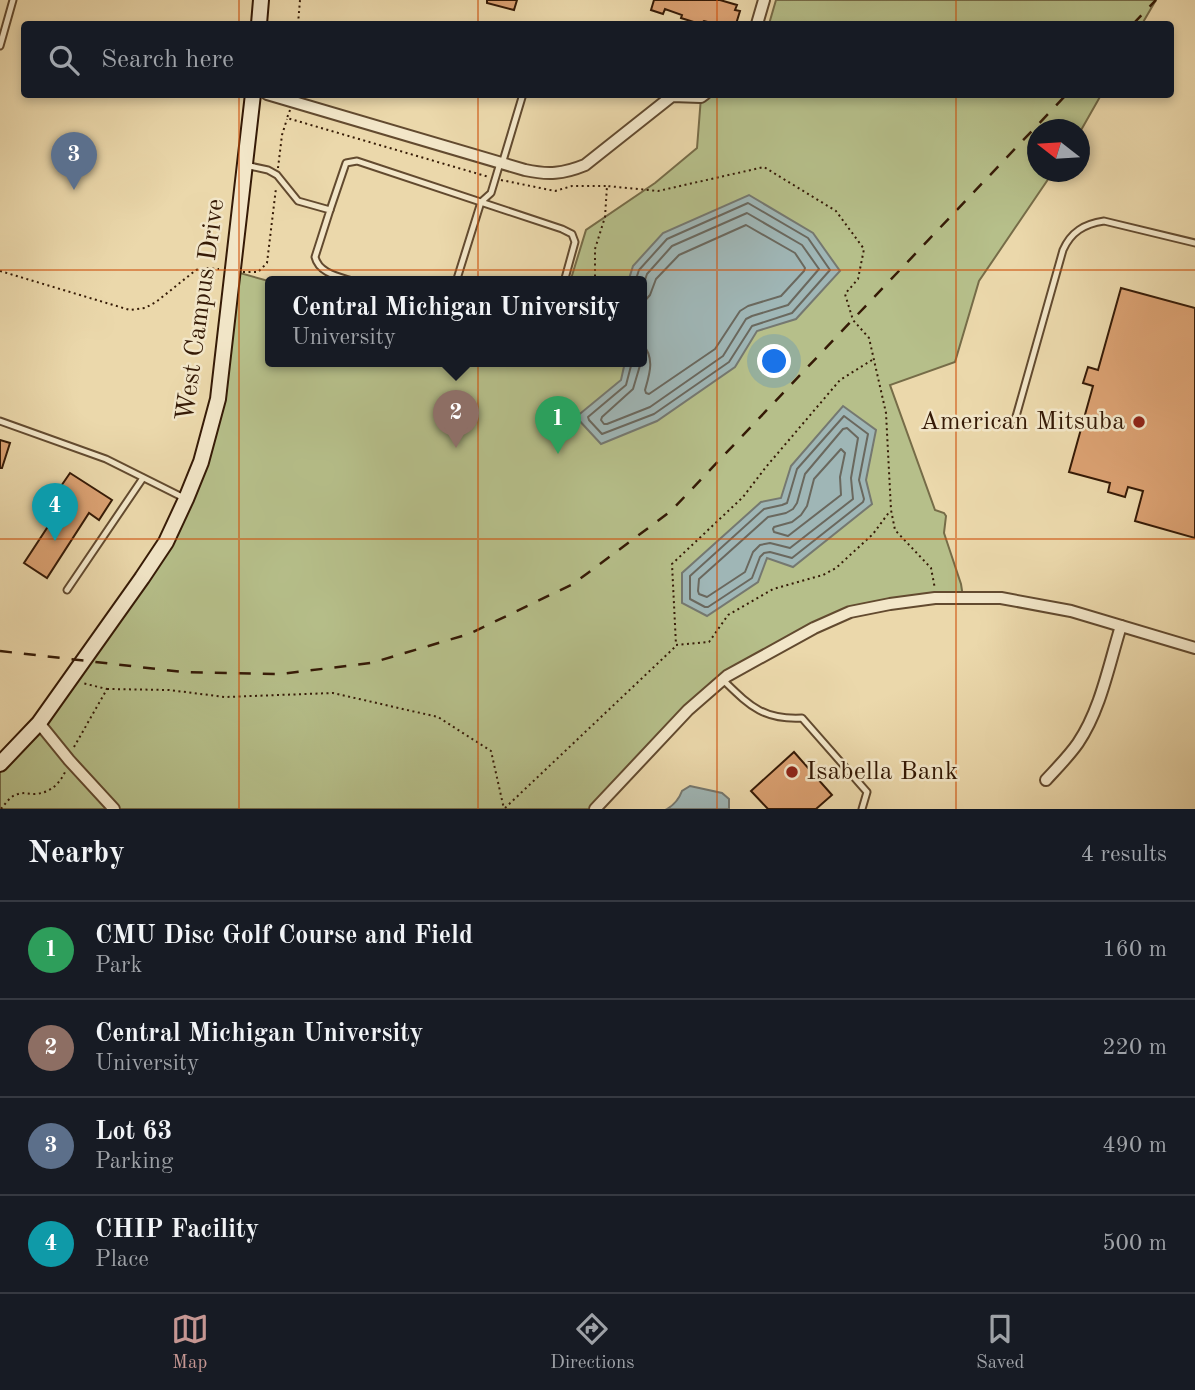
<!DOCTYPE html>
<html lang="en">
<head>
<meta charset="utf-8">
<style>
	:root { --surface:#171b24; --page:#242831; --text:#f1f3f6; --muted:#9ea1a6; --line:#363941; --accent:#c59692 }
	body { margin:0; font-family:"Old Standard TT",serif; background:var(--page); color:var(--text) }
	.compass { position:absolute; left:1027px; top:119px; width:63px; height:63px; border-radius:50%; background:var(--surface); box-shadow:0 4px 10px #0003; rotate:287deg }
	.you { position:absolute; left:775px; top:362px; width:24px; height:24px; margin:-18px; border:5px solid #fff; border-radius:50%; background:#1a73e8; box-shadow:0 0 0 10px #1a73e833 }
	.badge { display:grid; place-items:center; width:46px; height:46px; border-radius:50%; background:var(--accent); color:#fff; font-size:23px; font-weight:700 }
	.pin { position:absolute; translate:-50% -58px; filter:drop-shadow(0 2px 4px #0008) }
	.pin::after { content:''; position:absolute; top:37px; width:24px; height:21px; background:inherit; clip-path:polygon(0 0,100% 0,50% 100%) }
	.popup { position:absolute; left:265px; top:276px; width:382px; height:91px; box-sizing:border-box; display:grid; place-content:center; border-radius:7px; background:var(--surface); filter:drop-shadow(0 2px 5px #0005); font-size:23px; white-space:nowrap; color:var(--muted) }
	.popup b { font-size:26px; color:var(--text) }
	.popup::after { content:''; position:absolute; left:50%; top:100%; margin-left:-14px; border:14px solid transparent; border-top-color:var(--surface) }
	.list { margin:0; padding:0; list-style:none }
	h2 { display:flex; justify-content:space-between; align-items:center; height:91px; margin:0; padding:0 28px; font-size:30px }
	h2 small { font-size:23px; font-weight:400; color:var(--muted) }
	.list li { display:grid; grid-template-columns:46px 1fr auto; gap:21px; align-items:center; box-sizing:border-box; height:98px; padding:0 28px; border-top:2px solid var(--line) }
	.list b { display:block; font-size:26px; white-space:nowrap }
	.list p { margin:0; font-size:23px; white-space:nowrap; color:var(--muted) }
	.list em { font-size:23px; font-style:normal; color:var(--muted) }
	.icon { flex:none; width:38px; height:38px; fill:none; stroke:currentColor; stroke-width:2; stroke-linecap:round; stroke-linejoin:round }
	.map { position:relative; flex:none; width:1195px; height:809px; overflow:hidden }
	.search { position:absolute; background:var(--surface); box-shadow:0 4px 10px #0003; left:21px; right:21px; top:21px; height:77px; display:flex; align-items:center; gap:18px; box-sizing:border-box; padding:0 24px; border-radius:7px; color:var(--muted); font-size:26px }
	.sheet { height:483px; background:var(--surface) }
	nav { display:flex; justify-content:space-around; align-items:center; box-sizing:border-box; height:98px; border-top:2px solid var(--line); background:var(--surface); font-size:19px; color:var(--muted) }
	nav a { display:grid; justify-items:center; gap:4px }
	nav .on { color:var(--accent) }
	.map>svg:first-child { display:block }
	.green { fill:#b6bf8a; stroke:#766c48; stroke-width:2 }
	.water { fill:#9fb6b6; stroke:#757870; stroke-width:2 }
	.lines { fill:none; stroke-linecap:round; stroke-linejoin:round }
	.shore { stroke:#6a685e; stroke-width:2 }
	.building { fill:#dba172; stroke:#351a06; stroke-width:2 }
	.lane-casing { stroke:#624a2f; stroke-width:9 }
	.street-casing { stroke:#624a2f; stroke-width:14 }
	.secondary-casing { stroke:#351a06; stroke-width:18 }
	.path { stroke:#351a06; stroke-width:2; stroke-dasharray:2 3.5; stroke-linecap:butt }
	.lane { stroke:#f2e6c8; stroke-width:5 }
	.street { stroke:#f2e6c8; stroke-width:10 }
	.secondary { stroke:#f2e6c8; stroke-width:14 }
	.rail { stroke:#351a06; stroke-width:2.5; stroke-dasharray:12 12; stroke-linecap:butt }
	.grid { fill:none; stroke:#cd500b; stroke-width:2; stroke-opacity:0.55 }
	.poi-dot { fill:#8f2418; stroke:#f2e6c8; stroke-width:2.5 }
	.labels { text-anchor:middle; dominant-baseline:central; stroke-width:5; stroke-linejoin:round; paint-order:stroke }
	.street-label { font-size:26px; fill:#351a06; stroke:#f2e6c8 }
	.poi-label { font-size:26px; fill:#351a06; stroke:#f2e6c8; text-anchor:end }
</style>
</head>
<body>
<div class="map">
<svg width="1195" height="809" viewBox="0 0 1195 809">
	<rect width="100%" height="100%" fill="#ebd8ab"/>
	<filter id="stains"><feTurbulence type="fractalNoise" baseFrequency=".00286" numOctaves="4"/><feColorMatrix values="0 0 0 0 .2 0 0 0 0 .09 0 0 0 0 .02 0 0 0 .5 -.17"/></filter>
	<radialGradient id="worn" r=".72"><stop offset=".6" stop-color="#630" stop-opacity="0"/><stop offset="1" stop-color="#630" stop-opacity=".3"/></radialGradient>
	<!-- green -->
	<g class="green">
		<polygon points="776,0 1156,0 1142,24 769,24"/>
		<polygon points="705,95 1101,95 1080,132 1080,130 1038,130 1038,172 1053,172 979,281 955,362 890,385 935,510 944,513 946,516 944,533 961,584 963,597 850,612 727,676 595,809 0,809 0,764 49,711 186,499 215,409 233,271 272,282 270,362 642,362 642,282 570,282 586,230 655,183 697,148 701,97"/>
	</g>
	<!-- water -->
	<g class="water">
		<polygon points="749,195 813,233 840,271 796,319 757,331 735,367 657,421 601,444 576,417 621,380 625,362 642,362 642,282 628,282 633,266 663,233"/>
		<polygon points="843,406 876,430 866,480 872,504 793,567 767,558 758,582 707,616 682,603 682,573 761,502 781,498 791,466"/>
		<path d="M690,786L722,793L729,799V809H667C674,805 679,799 682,791Z"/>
	</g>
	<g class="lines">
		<!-- shore -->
		<g class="shore">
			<path d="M642,304L650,295L656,279L679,255L746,225L795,253L805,268L804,271L781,296L748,306L740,311L715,349L649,394L646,393L645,390C650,373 655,358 642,343"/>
			<polyline points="632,362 626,385 588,417 589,420 602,434 654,414 729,362 752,326 792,313 830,270 808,238 748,203 667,239 639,270 635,282"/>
			<polyline points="641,362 633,389 602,417 601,420 604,424 607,424 650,407 723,356 746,319 752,316 788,305 819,269 802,245 747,213 672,246 647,274 642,289"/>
			<polygon points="844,416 868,434 859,480 864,499 863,502 792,558 770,552 764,553 760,557 752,578 708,607 705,607 690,599 690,576 764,509 782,505 787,503 797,469"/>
			<polygon points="847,428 858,438 851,478 853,499 790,548 770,543 760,545 753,552 745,572 707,597 699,594 698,591 699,579 768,517 786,513 793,509 797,503 805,474 843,429"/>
			<polygon points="841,449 845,453 840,477 841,495 788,536 774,532 773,529 774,527 792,522 801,515 807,506 814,479"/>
		</g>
	</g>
	<!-- building -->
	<g class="building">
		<polygon points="487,0 517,0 514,10 487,3"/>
		<polygon points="654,0 720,0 737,5 735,10 740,11 736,24 716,24 704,21 700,24 681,18 682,15 665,9 663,14 651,10"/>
		<polygon points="1121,288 1195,308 1195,538 1135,521 1143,491 1128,487 1125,497 1108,492 1110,483 1069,472 1093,386 1083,383 1088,367 1098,370"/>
		<polygon points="0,440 10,443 2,468 0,468"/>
		<polygon points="70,473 112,500 99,520 89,513 47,578 24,563 66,499 57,492"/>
		<polygon points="794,752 832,795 816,809 768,809 751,791"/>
	</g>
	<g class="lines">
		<defs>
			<g id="lane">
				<polyline points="0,46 13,0"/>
				<polyline points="502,164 523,94"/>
				<path d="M245,165L268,170L277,175L298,201L330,210L315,257C319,274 341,277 355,282"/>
				<polyline points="330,210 346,163 357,161 562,229 572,234 575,242 564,282"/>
				<polyline points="456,282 481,202 491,193 500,163"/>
				<path d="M1015,420L1063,250C1071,232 1084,224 1104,221L1195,243"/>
				<polyline points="0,421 106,459 184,498"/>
				<polyline points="67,590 143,478"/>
				<path d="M722,679C749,705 762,720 802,718L867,792L862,809"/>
			</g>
			<g id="street">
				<polyline points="757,24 764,0"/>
				<path d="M267,94L525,170C548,175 563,174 585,165L672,96L701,97L705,94"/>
				<polyline points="39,723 69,760 114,809"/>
				<path d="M1046,780C1057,768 1069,756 1078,743C1101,709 1109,664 1121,626"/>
				<polyline points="595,809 688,710 727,676 814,628 850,612 890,604 935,598 1001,598 1071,611 1195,648"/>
			</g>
			<g id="secondary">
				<polyline points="259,24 261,0"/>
				<polyline points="0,764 39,723 142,578 166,542 186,499 201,462 218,399 253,94"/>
			</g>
		</defs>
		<!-- lane casing -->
		<use href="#lane" class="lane-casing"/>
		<!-- street casing -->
		<use href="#street" class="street-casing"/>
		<!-- secondary casing -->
		<use href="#secondary" class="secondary-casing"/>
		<!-- path -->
		<g class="path">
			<polyline points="298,24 300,0"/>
			<polyline points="290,110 287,118 489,177"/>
			<polyline points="278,168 282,135 287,119"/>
			<polyline points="501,180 555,191 572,186 606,186"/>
			<polyline points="0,271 130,310 145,308 156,302 196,270 205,268 219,269"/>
			<polyline points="243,272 258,272 267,263 276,188"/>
			<polyline points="595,282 595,249 605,217 607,186 658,191 764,167 836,211 864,249 858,279 845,294 853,320 869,338 886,413 891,510 895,530 931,568 935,589"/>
			<polyline points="872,360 840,380 766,467 743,497 672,564 676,645 709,642 728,615 773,589 823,575 836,568 873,534 890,511"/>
			<polyline points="107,689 169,690 225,697 333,693 438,717 491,751 504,809"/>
			<polyline points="74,747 107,689 82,683"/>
			<polyline points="505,808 676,646"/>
			<path d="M1,809C6,803 10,796 18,794C23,792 29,794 35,794C49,793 59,785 65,772"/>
		</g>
		<!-- lane -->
		<use href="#lane" class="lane"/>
		<!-- street -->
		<use href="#street" class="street"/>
		<!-- secondary -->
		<use href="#secondary" class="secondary"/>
		<!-- rail -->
		<g class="rail">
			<polyline points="1133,24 1156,0"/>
			<polyline points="0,651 183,672 280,674 371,663 469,634 573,584 671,511 1067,94"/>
		</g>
	</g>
	<!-- grid -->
	<path class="grid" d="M239,0V24M478,0V24M717,0V24M956,0V24M239,94V809M478,94V809M717,94V809M956,94V809M0,270H1195M0,539H1195"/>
	<!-- markers -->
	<g class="poi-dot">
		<circle cx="1139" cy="422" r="7"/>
		<circle cx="792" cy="772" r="7"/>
	</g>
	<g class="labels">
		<!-- street labels -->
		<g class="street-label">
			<text transform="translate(201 310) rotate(-82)">West Campus Drive</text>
		</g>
		<!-- poi labels -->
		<g class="poi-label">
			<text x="1125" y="422">American Mitsuba</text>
			<text x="806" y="772" text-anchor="start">Isabella Bank</text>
		</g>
	</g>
	<rect width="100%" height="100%" filter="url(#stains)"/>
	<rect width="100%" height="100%" fill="url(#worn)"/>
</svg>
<svg class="compass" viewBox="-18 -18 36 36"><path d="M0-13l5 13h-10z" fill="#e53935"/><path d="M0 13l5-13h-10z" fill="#9ea1a6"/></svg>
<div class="you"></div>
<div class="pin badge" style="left:558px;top:454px;background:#2e9e5b">1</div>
<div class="pin badge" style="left:456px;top:448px;background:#8d6e63">2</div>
<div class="popup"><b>Central Michigan University</b>University</div>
<div class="pin badge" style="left:74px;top:190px;background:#5c6f8a">3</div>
<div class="pin badge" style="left:55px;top:541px;background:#0f9aa8">4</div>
<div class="search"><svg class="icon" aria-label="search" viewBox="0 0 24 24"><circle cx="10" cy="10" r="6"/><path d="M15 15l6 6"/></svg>Search here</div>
</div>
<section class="sheet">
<h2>Nearby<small>4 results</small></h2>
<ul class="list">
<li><span class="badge" style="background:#2e9e5b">1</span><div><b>CMU Disc Golf Course and Field</b><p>Park</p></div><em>160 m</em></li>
<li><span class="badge" style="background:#8d6e63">2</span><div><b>Central Michigan University</b><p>University</p></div><em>220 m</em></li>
<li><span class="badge" style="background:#5c6f8a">3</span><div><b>Lot 63</b><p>Parking</p></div><em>490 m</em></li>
<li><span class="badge" style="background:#0f9aa8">4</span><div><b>CHIP Facility</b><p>Place</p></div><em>500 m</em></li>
</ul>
</section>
<nav>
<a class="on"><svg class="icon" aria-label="map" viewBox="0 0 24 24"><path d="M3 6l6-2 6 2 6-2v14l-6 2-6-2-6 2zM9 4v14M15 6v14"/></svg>Map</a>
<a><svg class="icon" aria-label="directions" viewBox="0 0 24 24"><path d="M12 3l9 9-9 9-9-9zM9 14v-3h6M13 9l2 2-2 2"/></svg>Directions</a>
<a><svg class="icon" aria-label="saved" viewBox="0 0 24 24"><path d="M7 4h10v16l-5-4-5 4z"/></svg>Saved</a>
</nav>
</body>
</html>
